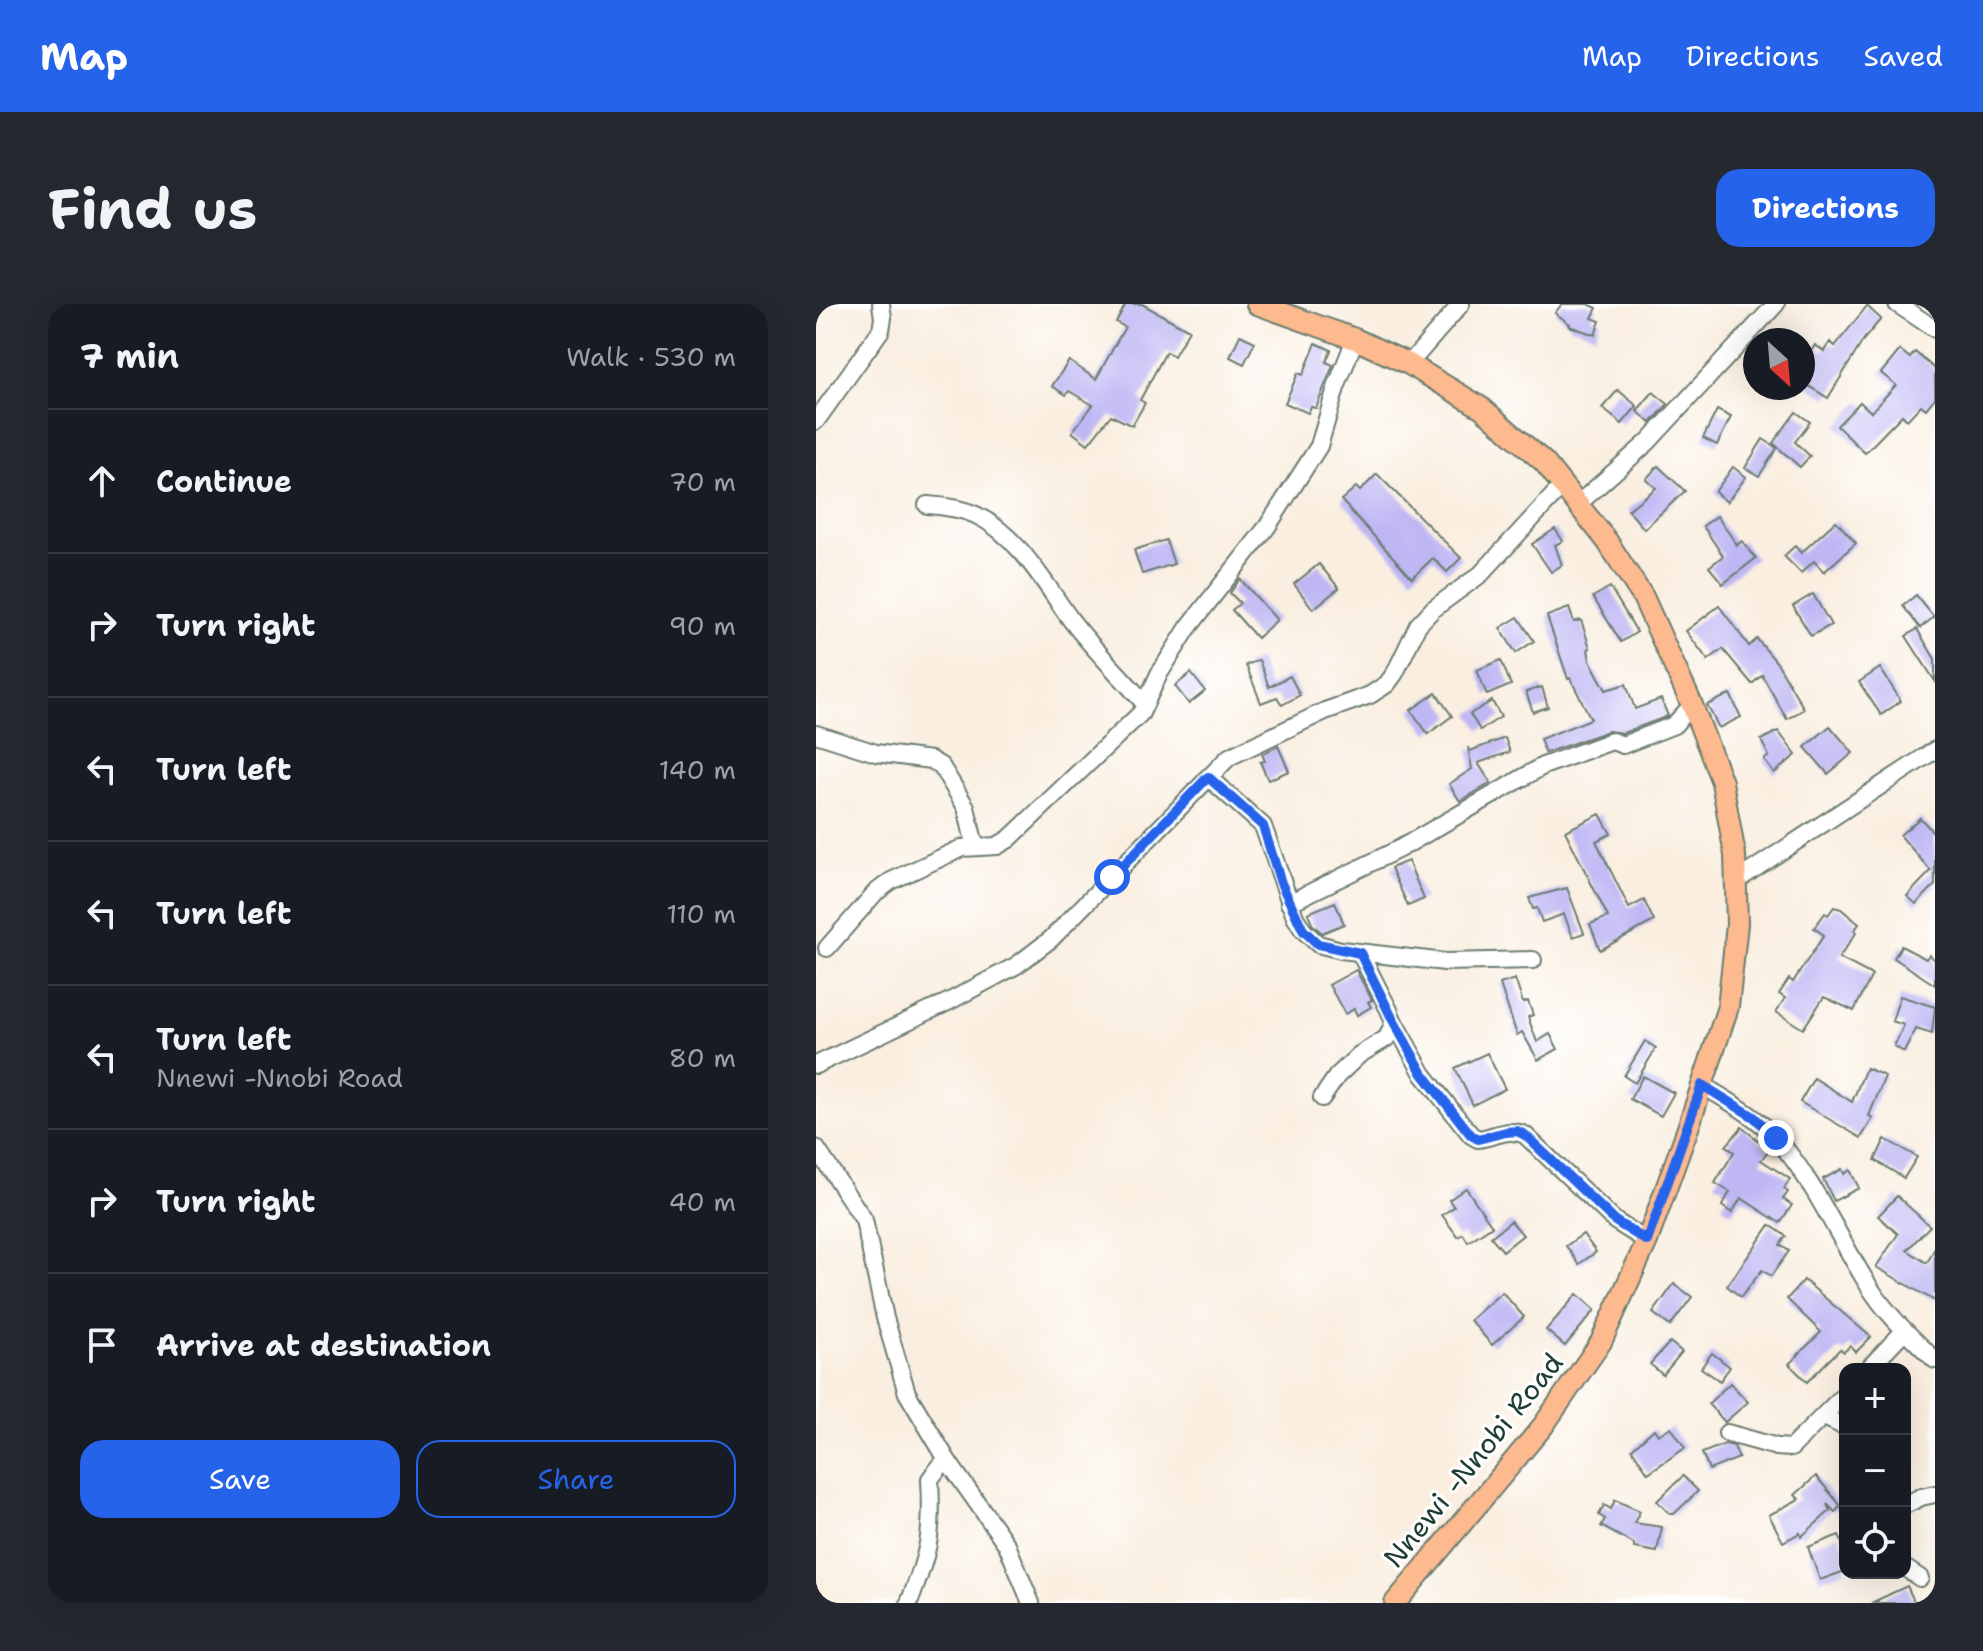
<!DOCTYPE html>
<html lang="en">
<head>
<meta charset="utf-8">
<style>
	:root { --surface:#171b24; --page:#242831; --text:#f1f3f6; --muted:#9ea1a6; --line:#363941; --accent:#2563eb }
	body { margin:0; font-family:"Shantell Sans",sans-serif; background:var(--page); color:var(--text) }
	.controls { position:absolute; right:24px; bottom:24px; display:grid; overflow:hidden; border-radius:16px; box-shadow:0 8px 32px #0002 }
	.controls button { width:72px; height:72px; display:grid; place-items:center; padding:0; border:0; border-bottom:2px solid var(--line); background:var(--surface); color:var(--text); font:40px sans-serif }
	.compass { position:absolute; left:927px; top:24px; width:72px; height:72px; border-radius:50%; background:var(--surface); box-shadow:0 8px 32px #0002; rotate:154deg }
	.stop { position:absolute; width:24px; height:24px; margin:-18px; border:6px solid #2563eb; border-radius:50%; background:#fff }
	.stop.end { background:#2563eb; border-color:#fff; box-shadow:0 2px 8px #0008 }
	.list { margin:0; padding:0; list-style:none }
	h2 { display:flex; justify-content:space-between; align-items:center; height:104px; margin:0; padding:0 32px; font-size:34px }
	h2 small { font-size:26px; font-weight:400; color:var(--muted) }
	.list li { display:grid; grid-template-columns:52px 1fr auto; gap:24px; align-items:center; box-sizing:border-box; height:144px; padding:0 32px; border-top:2px solid var(--line) }
	.list b { display:block; font-size:30px; white-space:nowrap }
	.list p { margin:0; font-size:26px; white-space:nowrap; color:var(--muted) }
	.list em { font-size:26px; font-style:normal; color:var(--muted) }
	.actions { display:flex; gap:16px; padding:24px 32px }
	.actions a { flex:1; padding:18px 0; border:2px solid var(--accent); border-radius:24px; text-align:center; font-size:28px; color:var(--accent) }
	.actions .main { background:var(--accent); color:#fff }
	.icon { flex:none; width:44px; height:44px; fill:none; stroke:currentColor; stroke-width:2; stroke-linecap:round; stroke-linejoin:round }
	.map { position:relative; flex:none; width:1119px; height:1299px; overflow:hidden; border-radius:24px }
	header { display:flex; align-items:center; gap:48px; box-sizing:border-box; height:112px; padding:0 40px; background:var(--accent); color:#fff }
	header strong { font-size:38px }
	nav { display:flex; gap:44px; margin-inline-start:auto; font-size:28px }
	.intro { display:flex; align-items:center; justify-content:space-between; box-sizing:border-box; height:192px; padding:0 48px }
	h1 { margin:0; font-size:56px }
	.button { padding:20px 36px; border-radius:24px; background:var(--accent); color:#fff; font-size:28px; font-weight:700 }
	main { display:flex; gap:48px; padding:0 48px }
	aside { flex:1; background:var(--surface); border-radius:24px; box-shadow:0 8px 32px #0002 }
	.map>svg:first-child { display:block }
	.building { fill:#bfb7f4 }
	.lines { fill:none; stroke-linecap:round; stroke-linejoin:round }
	.minor-casing { stroke:#6b7b70; stroke-width:20 }
	.major-casing { stroke:#6b7b70; stroke-width:24 }
	.minor { stroke:#fff; stroke-width:16 }
	.major { stroke:#fcba8e; stroke-width:20 }
	.route { stroke:#2563eb; stroke-width:10 }
	.labels { text-anchor:middle; dominant-baseline:central; stroke-width:6; stroke-linejoin:round; paint-order:stroke }
	.street-label { font-size:28px; fill:#1f3d34; stroke:#fff }
</style>
</head>
<body>
<header>
<strong>Map</strong>
<nav><a>Map</a><a>Directions</a><a>Saved</a></nav>
</header>
<div class="intro"><h1>Find us</h1><a class="button">Directions</a></div>
<main>
<aside>
<h2>7 min<small>Walk · 530 m</small></h2>
<ul class="list">
<li><svg class="icon" aria-label="ahead" viewBox="0 0 24 24"><path d="M12 20V5M6 11l6-6 6 6"/></svg><div><b>Continue</b></div><em>70 m</em></li>
<li><svg class="icon" aria-label="right" viewBox="0 0 24 24"><path d="M7 20v-9h11M14 6l5 5-5 5"/></svg><div><b>Turn right</b></div><em>90 m</em></li>
<li><svg class="icon" aria-label="left" viewBox="0 0 24 24"><path d="M17 20v-9H6M10 6l-5 5 5 5"/></svg><div><b>Turn left</b></div><em>140 m</em></li>
<li><svg class="icon" aria-label="left" viewBox="0 0 24 24"><path d="M17 20v-9H6M10 6l-5 5 5 5"/></svg><div><b>Turn left</b></div><em>110 m</em></li>
<li><svg class="icon" aria-label="left" viewBox="0 0 24 24"><path d="M17 20v-9H6M10 6l-5 5 5 5"/></svg><div><b>Turn left</b><p>Nnewi -Nnobi Road</p></div><em>80 m</em></li>
<li><svg class="icon" aria-label="right" viewBox="0 0 24 24"><path d="M7 20v-9h11M14 6l5 5-5 5"/></svg><div><b>Turn right</b></div><em>40 m</em></li>
<li><svg class="icon" aria-label="arrive" viewBox="0 0 24 24"><path d="M6 21V4h12l-3 4 3 4H6"/></svg><div><b>Arrive at destination</b></div></li>
</ul>
<div class="actions"><a class="main">Save</a><a>Share</a></div>
</aside>
<div class="map">
<svg width="1119" height="1299" viewBox="0 0 1119 1299">
	<rect width="100%" height="100%" fill="#fff"/>
	<filter id="ink" filterUnits="userSpaceOnUse"><feTurbulence type="fractalNoise" baseFrequency=".0125" numOctaves="2"/><feDisplacementMap in="SourceGraphic" scale="16" xChannelSelector="R" yChannelSelector="G"/><feConvolveMatrix kernelMatrix="1 2 1 2 8 2 1 2 1" color-interpolation-filters="sRGB"/></filter>
	<filter id="wash" filterUnits="userSpaceOnUse"><feTurbulence type="fractalNoise" baseFrequency=".006" numOctaves="4" result="noise"/><feDisplacementMap in="SourceGraphic" scale="32" xChannelSelector="R" yChannelSelector="G"/><feGaussianBlur stdDeviation="1.8" result="paint"/><feColorMatrix in="noise" values="0 0 0 0 0 0 0 0 0 0 0 0 0 0 0 0 0 1.4 0 .05"/><feComposite in="paint" operator="in"/></filter>
	<g filter="url(#wash)">
		<rect width="100%" height="100%" fill="#f9eedf"/>
		<g id="blocks">
			<!-- building -->
			<g class="building">
				<polygon points="310,0 326,0 373,26 358,52 350,48 324,96 329,99 316,122 295,111 272,140 256,128 277,101 253,87 250,91 236,82 253,57 280,75 309,23 300,18"/>
				<polygon points="746,0 772,0 781,4 776,14 784,17 779,31 753,22 754,20 739,9"/>
				<polygon points="1051,2 1065,15 1048,35 1012,94 988,79 996,66 987,60 999,41 1008,47 1014,38 1019,42"/>
				<polygon points="424,31 439,38 428,60 414,53"/>
				<polygon points="500,39 515,46 510,58 517,61 500,104 495,103 492,109 469,99 482,69 487,71"/>
				<polygon points="1084,46 1094,54 1099,48 1119,65 1119,94 1110,105 1105,101 1091,116 1086,111 1049,149 1021,122 1044,98 1055,108 1080,81 1065,69"/>
				<polygon points="802,86 821,102 806,120 786,104"/>
				<polygon points="837,88 852,100 835,119 821,107"/>
				<polygon points="901,106 915,113 901,141 887,134"/>
				<polygon points="980,108 994,118 979,138 994,152 984,163 957,139"/>
				<polygon points="947,135 961,144 943,172 929,164"/>
				<polygon points="842,162 869,187 828,225 812,206 840,184 830,175"/>
				<polygon points="917,163 930,173 911,198 899,188"/>
				<polygon points="561,170 645,254 631,268 617,254 596,274 525,196 540,183 544,187"/>
				<polygon points="901,212 921,241 926,237 940,254 907,280 893,263 907,252 887,222"/>
				<polygon points="1020,217 1040,239 1008,268 998,257 985,269 968,252 979,242 985,249"/>
				<polygon points="739,225 747,237 739,241 746,261 735,268 716,240"/>
				<polygon points="350,236 358,260 326,270 318,246"/>
				<polygon points="503,260 523,284 497,305 478,280"/>
				<polygon points="424,275 461,316 441,334 416,306 424,299 414,289"/>
				<polygon points="794,283 821,328 805,338 777,293"/>
				<polygon points="997,290 1015,321 995,332 977,302"/>
				<polygon points="1100,291 1118,313 1104,324 1087,302"/>
				<polygon points="903,302 933,342 941,335 962,360 988,405 971,415 946,371 936,380 907,345 892,356 870,327"/>
				<polygon points="753,304 758,318 765,316 774,344 772,345 774,357 790,386 810,380 819,405 845,395 852,412 807,429 792,427 729,449 724,435 775,415 754,374 752,375 731,312"/>
				<polygon points="702,313 718,337 700,349 684,324"/>
				<polygon points="1101,325 1119,355 1119,377 1090,332"/>
				<polygon points="443,356 453,383 474,372 484,391 466,401 461,393 445,399 430,361"/>
				<polygon points="685,356 695,381 671,391 661,366"/>
				<polygon points="1064,364 1085,397 1065,411 1043,378"/>
				<polygon points="375,369 389,387 373,400 359,382"/>
				<polygon points="726,383 732,403 717,408 710,388"/>
				<polygon points="620,389 636,412 612,430 595,406"/>
				<polygon points="914,390 925,413 903,424 891,401"/>
				<polygon points="676,397 685,413 664,426 654,410"/>
				<polygon points="1014,422 1037,449 1012,470 989,443"/>
				<polygon points="962,427 980,451 958,469 948,456 953,452 945,436"/>
				<polygon points="689,434 694,448 662,459 675,479 644,497 633,480 656,465 652,443 654,447"/>
				<polygon points="462,442 473,467 452,476 444,458 449,457 446,450"/>
				<polygon points="784,510 795,530 780,537 813,604 828,596 838,617 784,646 774,620 792,613 749,527"/>
				<polygon points="1104,514 1119,530 1119,581 1100,600 1091,592 1115,567 1084,531"/>
				<polygon points="592,557 608,595 592,602 575,564"/>
				<polygon points="751,584 768,629 757,633 748,610 726,618 721,604 717,605 713,594"/>
				<polygon points="519,598 528,620 506,629 496,620 492,609"/>
				<polygon points="1018,603 1025,605 1043,620 1038,627 1040,629 1023,654 1056,671 1038,707 1008,693 987,725 960,708 969,694 963,690 973,675 977,678 1008,631 998,624 1009,609 1012,611"/>
				<polygon points="1085,642 1110,655 1113,651 1119,656 1119,681 1078,654"/>
				<polygon points="540,666 556,696 552,698 555,703 541,711 538,705 529,710 513,681"/>
				<polygon points="699,675 707,699 712,697 717,711 712,713 721,738 734,730 742,745 722,756 706,728 701,731 684,680"/>
				<polygon points="1084,692 1119,703 1116,730 1100,725 1088,748 1078,742 1088,721 1076,717"/>
				<polygon points="829,737 840,744 819,779 808,772"/>
				<polygon points="671,749 689,785 657,801 639,764"/>
				<polygon points="1050,764 1069,772 1053,812 1057,814 1045,834 984,798 998,774 1036,798"/>
				<polygon points="827,772 858,789 845,812 814,795"/>
				<polygon points="926,823 953,846 945,856 974,875 968,885 972,888 967,895 976,901 964,919 925,894 916,909 906,902 914,888 899,879 918,848 910,842"/>
				<polygon points="1069,835 1101,853 1088,874 1059,856"/>
				<polygon points="1026,865 1028,870 1034,866 1043,884 1018,897 1007,875"/>
				<polygon points="650,884 676,922 652,938 647,930 642,933 626,911 638,903 633,896"/>
				<polygon points="1081,892 1114,922 1091,946 1111,959 1119,944 1119,997 1060,963 1082,930 1062,912"/>
				<polygon points="695,917 707,931 687,947 675,933"/>
				<polygon points="954,921 970,932 964,941 973,947 955,972 946,966 925,993 911,982"/>
				<polygon points="767,930 780,948 763,960 750,942"/>
				<polygon points="988,976 1055,1033 1040,1048 1034,1042 1028,1048 1024,1045 991,1078 973,1060 1005,1028 971,995"/>
				<polygon points="858,980 876,993 854,1022 837,1009"/>
				<polygon points="686,988 708,1013 676,1041 654,1016"/>
				<polygon points="761,990 779,1006 749,1042 730,1026"/>
				<polygon points="854,1038 866,1048 847,1071 834,1060"/>
				<polygon points="896,1049 914,1063 904,1077 885,1064"/>
				<polygon points="914,1079 932,1098 909,1118 892,1100"/>
				<polygon points="855,1123 869,1144 832,1169 816,1145 838,1125 842,1131"/>
				<polygon points="909,1140 918,1142 923,1154 893,1166 886,1149"/>
				<polygon points="867,1172 882,1187 858,1210 854,1210 841,1197"/>
				<polygon points="1000,1172 1025,1202 1019,1208 1011,1200 1014,1207 985,1233 984,1229 967,1238 953,1211 983,1195 979,1191"/>
				<polygon points="799,1196 824,1207 818,1219 846,1223 841,1248 818,1244 818,1240 785,1222 789,1215 783,1211 788,1201 795,1205"/>
				<polygon points="1023,1231 1029,1248 1029,1267 1004,1276 992,1243"/>
				<polygon points="1091,1282 1099,1299 1055,1299"/>
			</g>
		</g>
	</g>
	<g filter="url(#ink)">
		<use href="#blocks" fill-opacity="0" stroke="#6b7b70" stroke-width="2"/>
		<g class="lines">
			<defs>
				<g id="minor">
					<polyline points="1081,0 1119,25"/>
					<polyline points="593,60 645,0"/>
					<polyline points="0,117 65,26 67,14 65,0"/>
					<polyline points="762,200 832,138 960,0"/>
					<path d="M111,201C128,202 144,204 160,211C202,231 229,280 255,316C277,345 305,372 329,400"/>
					<polyline points="0,430 60,449 115,456 125,462 150,503 159,542"/>
					<polyline points="392,473 447,522 479,613 487,626 502,640 525,646 629,658 717,656"/>
					<polyline points="920,577 1119,446"/>
					<polyline points="473,599 585,544 727,462 796,437 807,441 858,421 876,401"/>
					<polyline points="11,644 59,589 75,577 146,544 181,542 193,535 325,409 343,370 372,324 451,223 503,142 520,84 539,35"/>
					<path d="M577,716L607,770L655,831L662,835C679,833 692,823 709,831L799,917L831,937"/>
					<polyline points="0,761 134,697 201,661 235,635 413,453 509,407 554,391 571,380 579,369 602,321 617,305 665,270 747,181"/>
					<path d="M886,781C912,797 939,811 960,834C998,876 1021,931 1051,979C1069,1009 1094,1032 1119,1056"/>
					<polyline points="506,794 521,772 543,751 571,734 576,723 577,716 573,706 544,649"/>
					<polyline points="0,844 48,916 69,1014 91,1089 133,1159 191,1241 215,1299"/>
					<polyline points="1052,1065 1088,1027"/>
					<polyline points="1008,1113 1029,1123"/>
					<polyline points="911,1129 961,1143 975,1144 1029,1090"/>
					<polyline points="1089,1201 1105,1193 1119,1190"/>
					<polyline points="1089,1264 1104,1274"/>
					<path d="M93,1299C113,1248 117,1230 114,1175L126,1160L133,1159"/>
				</g>
				<polyline id="major" points="441,0 539,35 593,60 666,104 728,158 791,237 827,293 876,401 906,478 919,551 921,620 912,703 872,824 831,937 785,1038 727,1122 579,1299"/>
			</defs>
			<!-- minor casing -->
			<use href="#minor" class="minor-casing"/>
			<!-- major casing -->
			<use href="#major" class="major-casing"/>
			<!-- minor -->
			<use href="#minor" class="minor"/>
			<!-- major -->
			<use href="#major" class="major"/>
		</g>
	</g>
	<g class="lines" filter="url(#ink)">
		<!-- route -->
		<polyline class="route" points="296,573 392,473 447,522 465,579 487,626 502,640 544,649 577,716 607,770 655,831 662,835 690,828 701,827 709,831 799,917 831,937 886,781 938,813 960,834"/>
	</g>
	<g class="labels">
		<!-- street labels -->
		<g class="street-label">
			<text transform="translate(657 1156) rotate(-51)">Nnewi -Nnobi Road</text>
		</g>
	</g>
</svg>
<div class="controls">
<button>+</button>
<button>−</button>
<button><svg class="icon" aria-label="locate" viewBox="0 0 24 24"><circle cx="12" cy="12" r="6"/><path d="M12 2v4M12 18v4M2 12h4M18 12h4"/></svg></button>
</div>
<svg class="compass" viewBox="-18 -18 36 36"><path d="M0-13l5 13h-10z" fill="#e53935"/><path d="M0 13l5-13h-10z" fill="#9ea1a6"/></svg>
<div class="stop" style="left:296px;top:573px"></div>
<div class="stop end" style="left:960px;top:834px"></div>
</div>
</main>
</body>
</html>
